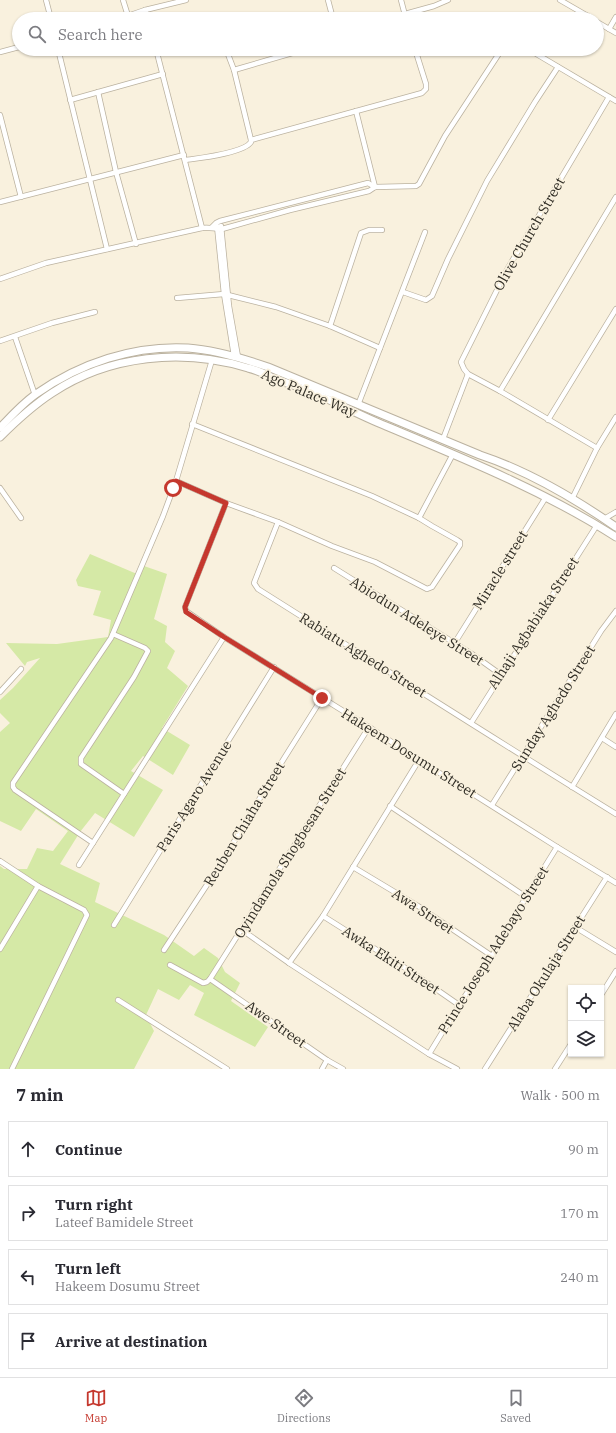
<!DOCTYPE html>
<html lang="en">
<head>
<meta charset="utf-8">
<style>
	:root { --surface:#fff; --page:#f7f7f7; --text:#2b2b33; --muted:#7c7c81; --line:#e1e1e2; --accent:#c5382e }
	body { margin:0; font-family:"IBM Plex Serif",serif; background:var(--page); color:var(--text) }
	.controls { position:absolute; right:12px; bottom:12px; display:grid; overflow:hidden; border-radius:0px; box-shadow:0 1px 3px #0004 }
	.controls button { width:36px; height:36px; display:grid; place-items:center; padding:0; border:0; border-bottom:1px solid var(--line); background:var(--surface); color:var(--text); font:20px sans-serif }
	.stop { position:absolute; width:12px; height:12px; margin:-9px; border:3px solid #c5382e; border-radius:50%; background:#fff }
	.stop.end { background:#c5382e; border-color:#fff; box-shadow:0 1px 4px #0008 }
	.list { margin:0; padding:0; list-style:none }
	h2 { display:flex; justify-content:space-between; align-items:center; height:52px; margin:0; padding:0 16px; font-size:17px }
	h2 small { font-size:13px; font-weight:400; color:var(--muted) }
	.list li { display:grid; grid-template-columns:26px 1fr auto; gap:12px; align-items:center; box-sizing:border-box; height:56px; margin:0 8px 8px; padding:0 8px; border:1px solid var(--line); border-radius:0px }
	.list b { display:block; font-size:15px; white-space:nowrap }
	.list p { margin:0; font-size:13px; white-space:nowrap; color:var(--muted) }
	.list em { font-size:13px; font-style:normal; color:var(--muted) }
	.icon { flex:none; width:22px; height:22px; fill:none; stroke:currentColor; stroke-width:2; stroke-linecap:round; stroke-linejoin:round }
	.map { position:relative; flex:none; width:616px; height:1069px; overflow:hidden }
	.search { position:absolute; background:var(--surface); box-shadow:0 1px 3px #0004; left:12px; right:12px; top:12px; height:44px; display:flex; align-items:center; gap:10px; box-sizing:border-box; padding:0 14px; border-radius:22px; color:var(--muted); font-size:15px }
	.sheet { height:308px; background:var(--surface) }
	nav { display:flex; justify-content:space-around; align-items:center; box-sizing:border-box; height:56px; border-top:1px solid var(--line); background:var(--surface); font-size:11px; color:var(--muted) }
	nav a { display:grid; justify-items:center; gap:2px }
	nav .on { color:var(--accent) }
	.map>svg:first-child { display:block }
	.green { fill:#d5e9a6 }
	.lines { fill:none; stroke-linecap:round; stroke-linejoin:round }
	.minor-casing { stroke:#bbb2a0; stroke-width:6 }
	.secondary-casing { stroke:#bbb2a0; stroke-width:9 }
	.minor { stroke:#fff; stroke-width:4.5 }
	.secondary { stroke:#fff; stroke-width:7 }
	.route { stroke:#c5382e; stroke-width:5 }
	.labels { text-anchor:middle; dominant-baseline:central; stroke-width:3.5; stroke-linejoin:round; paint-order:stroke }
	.street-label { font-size:14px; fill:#302d25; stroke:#f9f1de }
</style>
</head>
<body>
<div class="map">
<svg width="616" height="1069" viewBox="0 0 616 1069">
	<rect width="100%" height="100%" fill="#f9f1de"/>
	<!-- green -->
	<polygon class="green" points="90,554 137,574 144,566 167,574 154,619 167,626 165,642 175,651 167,668 188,686 162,728 190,745 173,775 143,756 131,771 163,790 134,837 95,813 80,832 60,864 100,883 95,902 164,935 194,956 204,948 218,958 225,972 240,983 231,1001 268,1027 255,1047 194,1015 204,993 190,985 179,1000 158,989 146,1015 154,1031 134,1069 0,1069 0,866 4,869 27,869 37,848 53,851 68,831 36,809 21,831 0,821 0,732 10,723 0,713 0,700 13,688 40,658 27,662 25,666 6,643 57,644 108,637 111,620 93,615 101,591 78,586 76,580"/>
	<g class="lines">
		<defs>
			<g id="minor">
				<polyline points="46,0 51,19"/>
				<polyline points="123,0 128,16"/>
				<polyline points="328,0 333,19"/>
				<polyline points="401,0 406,19"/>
				<polyline points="560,0 593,19"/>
				<polyline points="145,10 148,19"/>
				<polyline points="405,14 434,6 448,0"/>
				<polyline points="119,19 145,10 186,0"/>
				<polyline points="597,22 616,33"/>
				<polyline points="609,29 616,17"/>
				<polyline points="58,49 107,249"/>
				<path d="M156,49L202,228C211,227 214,229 222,229L290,210L369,191L375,187"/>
				<polyline points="226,49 234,70 251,140"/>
				<polyline points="528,49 616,101"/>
				<polyline points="0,52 19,47"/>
				<polyline points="234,70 306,49"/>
				<polyline points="98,92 116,172 136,244"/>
				<polyline points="70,100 163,74"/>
				<polyline points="356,111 375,187"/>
				<polyline points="0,115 21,197"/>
				<path d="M186,160C200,158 244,153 251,142V140L422,93L426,89V84L415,49"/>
				<polyline points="0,202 184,155"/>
				<polyline points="217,226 224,294 234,356"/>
				<polyline points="221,226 229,306 238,357"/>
				<polyline points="212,227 216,223 220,221 368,183 375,187 416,186 419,184 445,136 502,49"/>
				<polyline points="0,279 46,263 202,228"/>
				<polyline points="403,292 426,300 432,296 448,259 487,181 535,102 558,67"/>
				<polyline points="177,298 224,294 276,307 330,326 380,348"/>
				<polyline points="330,326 361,233 369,230 382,230"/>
				<polyline points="15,337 35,395"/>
				<polyline points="0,341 52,323 95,312"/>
				<polyline points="500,391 616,197"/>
				<polyline points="358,405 425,232"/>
				<polyline points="548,420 616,309"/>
				<polyline points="443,439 468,374"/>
				<polyline points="597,448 500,391 468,374 464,369 461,362 508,268 609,97"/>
				<polyline points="176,481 226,503 278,522 332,546 375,562 427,589 432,587 460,545 460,542 457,540 432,526 419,518 372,496 192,424"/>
				<polyline points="0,488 21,518"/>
				<polyline points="572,499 597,448 616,417"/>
				<polyline points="226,503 185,607 186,611 224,637 369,727 419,760 557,847 616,883"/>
				<polyline points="419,518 453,454"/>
				<polyline points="604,519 616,512"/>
				<path d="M278,522L254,583L258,589C377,664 496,740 616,814"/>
				<polyline points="334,568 472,654 500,674"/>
				<polyline points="113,634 145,648 148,651 134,677 81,758 81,764 124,794"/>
				<polyline points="454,644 546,497"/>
				<polyline points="0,692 21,669"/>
				<polyline points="471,723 597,525"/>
				<polyline points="602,738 616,747"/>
				<polyline points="572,787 616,714"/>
				<polyline points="492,805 601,631 616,611"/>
				<polyline points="390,806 526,897"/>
				<polyline points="93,843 15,790 13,787 13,783 111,638 163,516 176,481 212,360"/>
				<polyline points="0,861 38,886 84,910 87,915 12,1069"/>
				<polyline points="79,865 224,637"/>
				<polyline points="353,867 418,906 492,956"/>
				<polyline points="323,916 410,971 459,1005"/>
				<polyline points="114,925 274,667"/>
				<polyline points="575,927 616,952"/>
				<polyline points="242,930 289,963 429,1054 457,1069"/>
				<polyline points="0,949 38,886"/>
				<polyline points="164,950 222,862 273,776 322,698"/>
				<polyline points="289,963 323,916 419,760"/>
				<polyline points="170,965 203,983 207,982 210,979 369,727"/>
				<polyline points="210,979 327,1060 343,1069"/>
				<polyline points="601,995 616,971"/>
				<polyline points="118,1000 227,1069"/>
				<polyline points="429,1054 459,1005 492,956 526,897 557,847"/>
				<polyline points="322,1069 327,1060"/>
				<polyline points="485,1069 607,877"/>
				<polyline points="555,1069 571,1044"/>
			</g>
			<g id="secondary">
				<path d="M0,428C11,416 22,404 36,394C80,363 134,345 188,348C215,350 242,358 268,367L480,455C528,471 574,498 616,527"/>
				<path d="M0,437C16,421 32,406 52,393C109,355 183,348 248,368C257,370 265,374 273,378C286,383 299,387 312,392C337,403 361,416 386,426C465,459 544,491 616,537"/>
			</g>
		</defs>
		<!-- minor casing -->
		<use href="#minor" class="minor-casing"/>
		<!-- secondary casing -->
		<use href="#secondary" class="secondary-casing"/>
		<!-- minor -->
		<use href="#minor" class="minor"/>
		<!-- secondary -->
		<use href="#secondary" class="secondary"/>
	</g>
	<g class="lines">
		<!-- route -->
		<polyline class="route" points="173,488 176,481 226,503 185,607 186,612 224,637 322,698"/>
	</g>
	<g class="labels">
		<!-- street labels -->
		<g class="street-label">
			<text transform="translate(529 234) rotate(-60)">Olive Church Street</text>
			<text transform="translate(309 393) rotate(23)">Ago Palace Way</text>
			<text transform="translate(500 570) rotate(-58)">Miracle street</text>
			<text transform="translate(417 621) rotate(32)">Abiodun Adeleye Street</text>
			<text transform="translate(533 623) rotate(-57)">Alhaji Agbabiaka Street</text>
			<text transform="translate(363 655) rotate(32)">Rabiatu Aghedo Street</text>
			<text transform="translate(553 708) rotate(-58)">Sunday Aghedo Street</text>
			<text transform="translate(409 753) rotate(32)">Hakeem Dosumu Street</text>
			<text transform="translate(194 796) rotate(-58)">Paris Agaro Avenue</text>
			<text transform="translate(244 824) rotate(-59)">Reuben Chiaha Street</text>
			<text transform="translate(290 853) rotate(-58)">Oyindamola Shogbesan Street</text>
			<text transform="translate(423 911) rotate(33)">Awa Street</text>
			<text transform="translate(493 950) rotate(-58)">Prince Joseph Adebayo Street</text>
			<text transform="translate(391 960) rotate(33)">Awka Ekiti Street</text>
			<text transform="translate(546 973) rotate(-58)">Alaba Okulaja Street</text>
			<text transform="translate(276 1024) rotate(35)">Awe Street</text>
		</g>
	</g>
</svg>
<div class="controls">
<button><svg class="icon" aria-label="locate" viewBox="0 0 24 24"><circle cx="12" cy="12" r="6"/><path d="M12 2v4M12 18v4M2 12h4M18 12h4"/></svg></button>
<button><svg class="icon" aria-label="layers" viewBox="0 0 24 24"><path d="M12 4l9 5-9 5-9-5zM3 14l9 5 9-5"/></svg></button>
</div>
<div class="stop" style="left:173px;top:488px"></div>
<div class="stop end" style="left:322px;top:698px"></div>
<div class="search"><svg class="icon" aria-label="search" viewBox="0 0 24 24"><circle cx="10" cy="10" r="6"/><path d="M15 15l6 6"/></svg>Search here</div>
</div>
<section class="sheet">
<h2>7 min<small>Walk · 500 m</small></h2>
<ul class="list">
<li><svg class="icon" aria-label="ahead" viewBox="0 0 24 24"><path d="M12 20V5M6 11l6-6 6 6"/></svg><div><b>Continue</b></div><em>90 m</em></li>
<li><svg class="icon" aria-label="right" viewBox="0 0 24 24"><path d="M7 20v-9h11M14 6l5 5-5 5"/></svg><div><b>Turn right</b><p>Lateef Bamidele Street</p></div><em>170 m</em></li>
<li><svg class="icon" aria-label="left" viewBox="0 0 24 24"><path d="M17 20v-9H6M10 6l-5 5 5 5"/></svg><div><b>Turn left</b><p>Hakeem Dosumu Street</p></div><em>240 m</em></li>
<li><svg class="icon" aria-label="arrive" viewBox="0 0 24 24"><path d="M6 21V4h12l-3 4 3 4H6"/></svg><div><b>Arrive at destination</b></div></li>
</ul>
</section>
<nav>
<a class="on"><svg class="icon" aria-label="map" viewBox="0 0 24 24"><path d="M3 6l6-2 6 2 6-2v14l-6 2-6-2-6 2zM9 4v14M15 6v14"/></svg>Map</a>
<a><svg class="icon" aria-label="directions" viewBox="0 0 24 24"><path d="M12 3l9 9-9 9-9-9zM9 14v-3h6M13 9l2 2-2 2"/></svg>Directions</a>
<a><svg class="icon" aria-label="saved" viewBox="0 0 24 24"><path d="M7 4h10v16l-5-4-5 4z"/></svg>Saved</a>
</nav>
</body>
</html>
